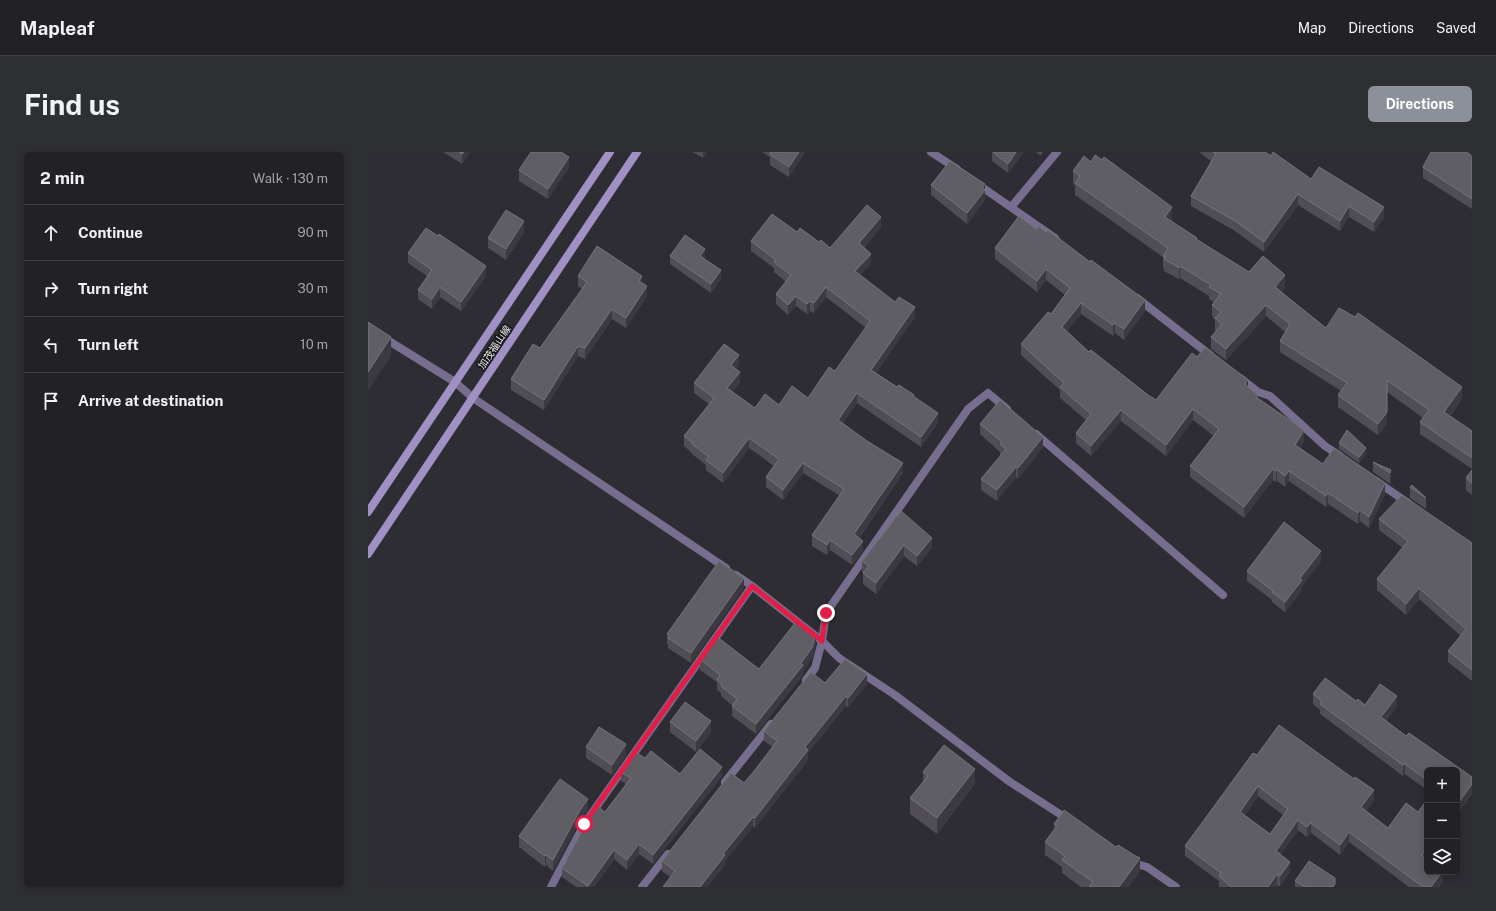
<!DOCTYPE html>
<html lang="en">
<head>
<meta charset="utf-8">
<style>
	:root { --surface:#222226; --page:#2e2f32; --text:#f1f3f6; --muted:#a2a4a7; --line:#3f3f43; --accent:#8c9099 }
	body { margin:0; font-family:"Public Sans","Noto Sans JP",sans-serif; background:var(--page); color:var(--text) }
	.controls { position:absolute; right:12px; bottom:12px; display:grid; overflow:hidden; border-radius:6px; box-shadow:0 2px 10px #0003 }
	.controls button { width:36px; height:36px; display:grid; place-items:center; padding:0; border:0; border-bottom:1px solid var(--line); background:var(--surface); color:var(--text); font:20px sans-serif }
	.stop { position:absolute; width:12px; height:12px; margin:-9px; border:3px solid #e11d48; border-radius:50%; background:#fff }
	.stop.end { background:#e11d48; border-color:#fff; box-shadow:0 1px 4px #0008 }
	.list { margin:0; padding:0; list-style:none }
	h2 { display:flex; justify-content:space-between; align-items:center; height:52px; margin:0; padding:0 16px; font-size:17px }
	h2 small { font-size:13px; font-weight:400; color:var(--muted) }
	.list li { display:grid; grid-template-columns:26px 1fr auto; gap:12px; align-items:center; box-sizing:border-box; height:56px; padding:0 16px; border-top:1px solid var(--line) }
	.list b { display:block; font-size:15px; white-space:nowrap }
	.list em { font-size:13px; font-style:normal; color:var(--muted) }
	.icon { flex:none; width:22px; height:22px; fill:none; stroke:currentColor; stroke-width:2; stroke-linecap:round; stroke-linejoin:round }
	.map { position:relative; flex:none; width:1104px; height:735px; overflow:hidden; border-radius:6px }
	header { display:flex; align-items:center; gap:24px; box-sizing:border-box; height:56px; padding:0 20px; background:var(--surface); border-bottom:1px solid var(--line) }
	header strong { font-size:19px }
	nav { display:flex; gap:22px; margin-inline-start:auto; font-size:14px }
	.intro { display:flex; align-items:center; justify-content:space-between; box-sizing:border-box; height:96px; padding:0 24px }
	h1 { margin:0; font-size:28px }
	.button { padding:10px 18px; border-radius:6px; background:var(--accent); color:#fff; font-size:14px; font-weight:700 }
	main { display:flex; gap:24px; padding:0 24px }
	aside { flex:1; background:var(--surface); border-radius:6px; box-shadow:0 2px 10px #0003 }
	.map>svg:first-child { display:block }
	.lines { fill:none; stroke-linecap:round; stroke-linejoin:round }
	.street { stroke:#776d8e; stroke-width:8 }
	.secondary { stroke:#a190c4; stroke-width:8 }
	.wall { fill:#504e54; fill-rule:evenodd }
	.shaded-wall { fill:#3b3a40 }
	.building { fill:#605e65; stroke:#76747a; fill-rule:evenodd }
	.route { stroke:#e11d48; stroke-width:5 }
	.labels { text-anchor:middle; dominant-baseline:central; stroke-width:3; stroke-linejoin:round; paint-order:stroke }
	.street-label { font-size:10px; fill:#e9e8ec; stroke:#161518 }
</style>
</head>
<body>
<header>
<strong>Mapleaf</strong>
<nav><a>Map</a><a>Directions</a><a>Saved</a></nav>
</header>
<div class="intro"><h1>Find us</h1><a class="button">Directions</a></div>
<main>
<aside>
<h2>2 min<small>Walk · 130 m</small></h2>
<ul class="list">
<li><svg class="icon" aria-label="ahead" viewBox="0 0 24 24"><path d="M12 20V5M6 11l6-6 6 6"/></svg><div><b>Continue</b></div><em>90 m</em></li>
<li><svg class="icon" aria-label="right" viewBox="0 0 24 24"><path d="M7 20v-9h11M14 6l5 5-5 5"/></svg><div><b>Turn right</b></div><em>30 m</em></li>
<li><svg class="icon" aria-label="left" viewBox="0 0 24 24"><path d="M17 20v-9H6M10 6l-5 5 5 5"/></svg><div><b>Turn left</b></div><em>10 m</em></li>
<li><svg class="icon" aria-label="arrive" viewBox="0 0 24 24"><path d="M6 21V4h12l-3 4 3 4H6"/></svg><div><b>Arrive at destination</b></div></li>
</ul>
</aside>
<div class="map">
<svg width="1104" height="735" viewBox="0 0 1104 735">
	<rect width="100%" height="100%" fill="#2e2d33"/>
	<g class="lines">
		<!-- street -->
		<g class="street">
			<polyline points="563,0 589,17"/>
			<polyline points="608,31 687,86"/>
			<polyline points="644,54 689,0"/>
			<polyline points="769,146 842,203"/>
			<polyline points="0,176 87,230 105,246 358,416"/>
			<polyline points="872,226 890,240 902,244 957,294 972,304"/>
			<polyline points="668,282 855,443"/>
			<polyline points="1008,329 1040,351"/>
			<polyline points="368,423 384,434 454,489 471,506 527,543 642,630 701,668"/>
			<polyline points="438,528 447,516 454,489 458,461 600,257 620,241 639,257"/>
			<polyline points="357,630 403,572"/>
			<polyline points="763,708 769,712 779,715 808,735"/>
			<polyline points="183,735 217,671 384,434"/>
			<polyline points="274,735 300,702"/>
		</g>
		<!-- secondary -->
		<g class="secondary">
			<polyline points="0,360 242,0"/>
			<polyline points="0,402 269,0"/>
		</g>
	</g>
	<!-- wall -->
	<g class="wall">
		<polygon points="75,0 102,0 94,12"/>
		<polygon points="324,0 339,0 335,6"/>
		<polygon points="394,0 437,0 421,25 402,13 402,5"/>
		<polygon points="624,0 656,0 640,21 624,9"/>
		<polygon points="668,0 675,0 673,4"/>
		<polygon points="831,0 897,0 943,27 1016,65 1006,80 981,65 972,79 930,53 896,100 867,79 823,54 823,44 843,9"/>
		<polygon points="1104,0 1104,57 1055,26 1055,15"/>
		<polygon points="201,15 180,47 151,29 151,18"/>
		<polygon points="705,19 804,67 803,69 829,88 881,120 917,135 913,140 958,176 1094,247 1082,264 1104,279 1104,317 1052,282 1052,270 1055,266 1019,240 1019,272 1010,283 970,255 970,243 973,239 912,200 912,189 917,180 898,164 858,208 843,197 843,185 848,179 847,178 847,168 844,164 844,153 846,150 841,147 841,144 812,126 811,127 796,119 796,116 795,115 795,105 707,43 707,33 705,31"/>
		<polygon points="563,33 617,37 617,48 599,72 563,43"/>
		<polygon points="651,64 777,159 756,188 747,181 745,184 713,162 699,179 721,200 780,243 788,248 829,205 880,235 890,246 936,289 932,296 955,312 1017,342 1001,376 992,369 990,372 960,352 958,355 921,329 917,335 909,329 908,330 905,328 876,366 822,325 822,314 846,284 825,268 798,304 753,269 723,304 708,291 708,281 718,268 692,246 692,238 653,203 653,192 683,162 697,143 678,128 669,140 627,107 627,96"/>
		<polygon points="513,75 496,96 503,112 492,123 547,165 508,221 529,235 546,245 570,271 553,295 489,251 475,271 535,321 491,386 495,399 484,413 462,398 459,403 444,394 444,383 472,344 435,321 415,348 398,335 398,325 406,314 381,296 355,331 338,318 338,313 324,302 324,301 316,294 316,284 341,252 326,241 326,231 371,213 367,217 372,230 364,240 387,256 411,253 440,246 467,219 498,176 458,145 446,161 442,159 439,162 428,154 420,163 408,152 408,142 418,130 406,120 406,116 383,99 383,89 429,80 462,96"/>
		<polygon points="156,80 138,108 120,96 120,86"/>
		<polygon points="40,101 118,124 93,159 72,145 64,157 50,147 50,138 59,124 40,111"/>
		<polygon points="302,104 337,105 336,106 353,126 343,141 302,112"/>
		<polygon points="210,124 274,131 279,144 258,176 244,167 217,207 210,204 176,258 143,238 143,227 172,196 214,137 210,134"/>
		<polygon points="612,272 675,295 650,327 648,325 629,349 613,338 613,327 633,304 632,303 632,300 612,282"/>
		<polygon points="971,291 998,301 991,311 971,297"/>
		<polygon points="1005,310 1023,318 1023,329 1022,332 1005,320"/>
		<polygon points="1104,318 1104,343 1098,338 1098,326"/>
		<polygon points="1042,335 1058,346 1058,357 1042,346"/>
		<polygon points="533,359 564,396 549,414 536,404 508,442 495,432 495,421 494,420 494,409"/>
		<polygon points="1011,367 1104,391 1104,529 1080,510 1080,499 1093,484 1051,447 1038,463 1009,438 1009,427 1035,396 1011,378"/>
		<polygon points="953,409 934,434 934,438 917,460 904,450 904,448 879,429 879,419"/>
		<polygon points="376,435 323,511 300,496 300,492 299,492 299,482"/>
		<polygon points="448,491 444,507 435,519 435,523 388,582 364,564 364,553 353,544 353,541 349,538 349,530 332,518 332,507 391,517"/>
		<polygon points="457,531 499,532 480,555 478,554 440,601 440,608 387,676 385,674 357,709 357,713 339,735 295,735 302,725 294,719 294,709 376,631 387,618 405,595 396,589 396,579"/>
		<polygon points="945,542 988,549 997,553 1029,554 1018,569 1038,584 1104,625 1104,642 1089,663 1059,618 1059,638 1037,622 1035,624 952,562 952,558 945,552"/>
		<polygon points="302,570 343,580 328,600 302,580"/>
		<polygon points="218,595 258,603 244,623 218,606"/>
		<path d="M889,603L1006,648L998,659L1020,676L1050,660L1059,648V706H1058L1075,720V729L1071,735H1041L981,690L972,703L943,681L939,685L930,678L912,703L922,720L912,734L909,733L908,735H851V729L817,704V694ZM890,644L915,663L902,682L877,663Z"/>
		<polygon points="277,606 312,622 354,624 285,712 271,702 259,718 246,707 226,735 208,735 194,725 194,716 258,632 253,629 253,620"/>
		<polygon points="555,620 607,632 569,682 542,662 542,646 555,629"/>
		<polygon points="220,657 212,668 185,719 178,713 177,715 151,695 151,684"/>
		<polygon points="686,672 772,719 760,735 713,735 694,721 694,715 677,703 677,690 686,677"/>
		<polygon points="927,729 967,735 927,735"/>
	</g>
	<!-- shaded-wall -->
	<g class="shaded-wall">
		<polygon points="96,0 102,0 94,12 94,2"/>
		<polygon points="335,0 339,0 335,6"/>
		<polygon points="431,0 437,0 421,25 421,15"/>
		<polygon points="648,0 656,0 640,21 640,12"/>
		<polygon points="201,5 201,15 180,47 180,37"/>
		<polygon points="617,32 617,48 599,72 599,61"/>
		<polygon points="930,42 930,53 896,100 896,90"/>
		<polygon points="981,54 981,65 972,79 972,69"/>
		<polygon points="804,55 804,67 797,77 797,65"/>
		<polygon points="1016,55 1016,65 1006,80 1006,70"/>
		<polygon points="513,65 513,75 491,101 491,91"/>
		<polygon points="156,69 156,80 138,108 138,97"/>
		<polygon points="337,97 337,105 332,112 332,104"/>
		<polygon points="503,102 503,112 487,129 487,119"/>
		<polygon points="118,114 118,124 93,159 93,150"/>
		<polygon points="812,114 812,126 811,127 811,116"/>
		<polygon points="678,117 678,128 669,140 669,129"/>
		<polygon points="353,118 353,126 343,141 343,132"/>
		<polygon points="917,123 917,135 907,147 907,135"/>
		<polygon points="274,124 274,134 271,129"/>
		<polygon points="279,134 279,144 258,176 258,166"/>
		<polygon points="72,135 72,145 64,157 64,147"/>
		<polygon points="458,135 458,145 446,161 446,151"/>
		<polygon points="428,144 428,154 420,163 420,153"/>
		<polygon points="777,148 777,159 756,188 756,177"/>
		<polygon points="442,149 442,159 439,162 439,152"/>
		<polygon points="713,151 713,162 694,186 694,175"/>
		<polygon points="898,153 898,164 858,208 858,197"/>
		<polygon points="547,155 547,165 503,228 503,218"/>
		<polygon points="244,157 244,167 217,207 217,196"/>
		<polygon points="747,171 747,181 745,184 745,173"/>
		<polygon points="23,185 23,204 0,239 0,220"/>
		<polygon points="210,194 210,204 176,258 176,248"/>
		<polygon points="371,203 371,213 363,224 363,213"/>
		<polygon points="372,220 372,230 359,246 359,236"/>
		<polygon points="880,228 880,239 877,232"/>
		<polygon points="1019,228 1019,272 1010,283 1010,272"/>
		<polygon points="1094,235 1094,247 1076,271 1076,260"/>
		<polygon points="489,241 489,251 470,278 470,268"/>
		<polygon points="825,257 825,268 798,304 798,293"/>
		<polygon points="753,258 753,269 723,304 723,294"/>
		<polygon points="570,261 570,271 553,295 553,285"/>
		<polygon points="936,278 936,289 927,303 927,293"/>
		<polygon points="675,285 675,295 650,327 650,316"/>
		<polygon points="381,286 381,296 355,331 355,321"/>
		<polygon points="998,296 998,301 991,311 991,305"/>
		<polygon points="435,311 435,321 415,348 415,338"/>
		<polygon points="535,311 535,321 486,392 486,382"/>
		<polygon points="648,315 648,325 629,349 629,338"/>
		<polygon points="905,317 905,328 876,366 876,355"/>
		<polygon points="909,318 909,329 908,330 908,319"/>
		<polygon points="1023,318 1023,329 1022,332 1022,321"/>
		<polygon points="921,319 921,329 917,335 917,324"/>
		<polygon points="1017,331 1017,342 1001,376 1001,365"/>
		<polygon points="960,341 960,352 958,355 958,344"/>
		<polygon points="992,358 992,369 990,372 990,361"/>
		<polygon points="564,386 564,396 549,414 549,404"/>
		<polygon points="462,388 462,398 459,403 459,393"/>
		<polygon points="495,389 495,399 484,413 484,403"/>
		<polygon points="536,393 536,404 508,442 508,431"/>
		<polygon points="953,399 953,409 934,434 934,438 917,460 917,450 932,426"/>
		<polygon points="376,426 376,435 323,511 323,501"/>
		<polygon points="1051,436 1051,447 1038,463 1038,452"/>
		<polygon points="448,481 448,491 444,507 435,519 435,523 388,582 388,572 433,511"/>
		<polygon points="499,522 499,532 480,555 480,546"/>
		<polygon points="478,544 478,554 440,601 440,608 387,676 387,666 437,595"/>
		<polygon points="1029,544 1029,554 1013,575 1013,565"/>
		<polygon points="343,569 343,580 328,600 328,589"/>
		<polygon points="258,592 258,603 244,623 244,613"/>
		<polygon points="1037,612 1037,622 1035,624 1035,613"/>
		<polygon points="354,615 354,624 285,712 285,703"/>
		<polygon points="607,617 607,632 569,682 569,666"/>
		<polygon points="1104,632 1104,642 1089,663 1089,653"/>
		<polygon points="890,634 890,644 872,670 872,660"/>
		<polygon points="1006,638 1006,648 993,666 993,655"/>
		<polygon points="220,647 220,657 212,668 185,719 185,708 212,658"/>
		<polygon points="385,665 385,674 357,709 357,713 339,735 332,735 355,702"/>
		<polygon points="930,668 930,678 908,709 908,699"/>
		<polygon points="943,671 943,681 939,685 939,675"/>
		<polygon points="981,680 981,690 972,703 972,693"/>
		<polygon points="271,692 271,702 259,718 259,708"/>
		<polygon points="1059,695 1059,706 1054,713 1054,703"/>
		<polygon points="246,698 246,707 226,735 220,735"/>
		<polygon points="178,703 178,713 177,715 177,704"/>
		<polygon points="772,706 772,719 760,735 751,735"/>
		<polygon points="922,710 922,720 912,734 912,724"/>
		<polygon points="1074,720 1075,720 1075,729 1071,735 1063,735"/>
		<polygon points="909,722 909,733 908,735 900,735"/>
	</g>
	<!-- building -->
	<g class="building">
		<polygon points="91,0 96,0 94,2"/>
		<polygon points="163,0 193,0 201,5 180,37 151,18"/>
		<polygon points="403,0 431,0 421,15 402,2"/>
		<polygon points="625,0 648,0 640,12"/>
		<polygon points="845,0 897,0 903,4 905,0 943,27 951,15 1016,55 1006,70 981,54 972,69 930,42 896,90 867,69 823,44 848,2"/>
		<polygon points="1063,0 1104,0 1104,47 1055,15"/>
		<polygon points="727,3 734,8 736,5 804,55 797,65 829,86 828,87 881,120 895,104 917,123 907,135 958,176 971,156 987,165 990,161 1094,235 1076,260 1104,279 1104,306 1052,270 1061,258 1019,228 1019,260 1010,272 970,243 979,231 912,189 922,172 898,153 858,197 843,185 854,172 847,166 853,160 844,153 853,142 841,135 843,133 812,114 811,116 796,107 798,105 795,104 800,96 707,31 712,24 705,19 716,4 723,10"/>
		<polygon points="582,9 617,32 614,35 617,38 599,61 563,33"/>
		<polygon points="499,53 513,65 491,91 503,102 487,119 527,150 531,145 547,155 503,218 529,235 531,233 546,243 545,244 570,261 553,285 489,241 470,268 499,289 535,311 486,382 495,389 484,403 462,388 459,393 444,383 476,337 435,311 415,338 398,325 411,307 381,286 355,321 338,308 341,305 324,292 325,291 316,284 346,246 326,231 356,192 371,203 363,213 372,220 359,236 387,256 397,242 411,253 424,234 440,246 461,215 467,219 502,169 458,135 446,151 442,149 439,152 428,144 420,153 408,142 423,123 406,110 408,108 383,89 404,62 429,80 432,76 451,90 453,88 462,96"/>
		<polygon points="138,58 156,69 138,97 120,86"/>
		<polygon points="651,64 668,77 670,74 678,80 680,78 722,110 723,108 777,148 756,177 747,171 745,173 713,151 694,175 721,200 723,198 780,243 788,248 824,201 829,205 837,195 880,228 877,232 890,243 888,245 936,278 927,293 955,312 966,296 1017,331 1001,365 992,358 990,361 960,341 958,344 921,319 917,324 909,318 908,319 905,317 876,355 822,314 851,277 825,257 798,293 753,258 723,294 708,281 723,262 692,235 696,231 653,192 680,160 683,162 702,136 678,117 669,129 627,96"/>
		<polygon points="58,76 70,84 71,82 118,114 93,150 72,135 64,147 50,138 64,118 40,101"/>
		<polygon points="317,83 337,97 332,104 353,118 343,132 302,104"/>
		<polygon points="229,94 274,124 271,129 279,134 258,166 244,157 217,196 210,194 176,248 143,227 165,192 172,196 219,130 210,124"/>
		<polygon points="0,170 23,185 0,220"/>
		<polygon points="632,248 675,285 650,316 648,315 629,338 613,327 638,297 632,292 634,290 612,272"/>
		<polygon points="979,278 998,296 991,305 971,291"/>
		<polygon points="1005,310 1023,318 1022,321"/>
		<polygon points="1104,318 1104,331 1098,326"/>
		<polygon points="1044,333 1058,346 1042,335"/>
		<polygon points="1034,343 1104,391 1104,518 1080,499 1098,477 1051,436 1038,452 1009,427 1040,389 1011,367"/>
		<polygon points="533,359 564,386 549,404 536,393 508,431 495,421 501,414 494,409"/>
		<polygon points="916,370 953,399 932,426 934,428 917,450 904,440 905,439 879,419"/>
		<polygon points="351,409 376,426 323,501 300,486 302,484 299,482"/>
		<polygon points="430,467 448,481 444,496 433,511 435,513 388,572 364,554 369,547 353,534 354,532 349,528 352,523 332,507 348,484 391,517"/>
		<polygon points="477,507 499,522 480,546 478,544 437,595 440,598 387,666 385,665 355,702 357,703 332,735 295,735 307,719 294,709 363,621 376,631 387,618 409,589 396,579 443,520 457,531"/>
		<polygon points="957,526 988,549 990,547 997,553 1012,532 1029,544 1013,565 1038,584 1041,581 1104,625 1104,632 1089,653 1089,618 1059,618 1059,628 1037,612 1035,613 952,552 954,549 945,542"/>
		<polygon points="317,550 343,569 328,589 302,570"/>
		<path d="M911,573L986,627L987,625L1006,638L993,655L1020,676L1038,651L1050,660L1059,648V695L1054,703L1059,707V720H1074L1063,735H1055L981,680L972,693L943,671L939,675L930,668L908,699L922,710L912,724L909,722L900,735H863L851,724L853,721L817,694L885,601L889,603ZM890,634L920,657L902,682L872,660Z"/>
		<polygon points="231,575 258,592 244,613 218,595"/>
		<polygon points="576,593 607,617 569,666 542,646 560,624 555,620"/>
		<polygon points="332,597 354,615 285,703 271,692 259,708 246,698 220,734 194,716 222,664 229,654 237,660 263,626 253,620 267,600 277,606 283,599 312,622"/>
		<polygon points="192,627 220,647 212,658 185,708 178,703 177,704 151,684"/>
		<polygon points="696,658 748,695 750,693 766,703 772,706 751,735 721,735 725,730 694,708 697,704 677,690 689,674 686,672"/>
		<polygon points="941,709 967,726 967,732 965,735 937,735 927,729"/>
	</g>
	<g class="lines">
		<!-- route -->
		<polyline class="route" points="216,672 384,434 454,489 458,461"/>
	</g>
	<g class="labels">
		<!-- street labels -->
		<g class="street-label">
			<text transform="translate(126 195) rotate(-56)">加茂福山線</text>
		</g>
	</g>
</svg>
<div class="controls">
<button>+</button>
<button>−</button>
<button><svg class="icon" aria-label="layers" viewBox="0 0 24 24"><path d="M12 4l9 5-9 5-9-5zM3 14l9 5 9-5"/></svg></button>
</div>
<div class="stop" style="left:216px;top:672px"></div>
<div class="stop end" style="left:458px;top:461px"></div>
</div>
</main>
</body>
</html>
